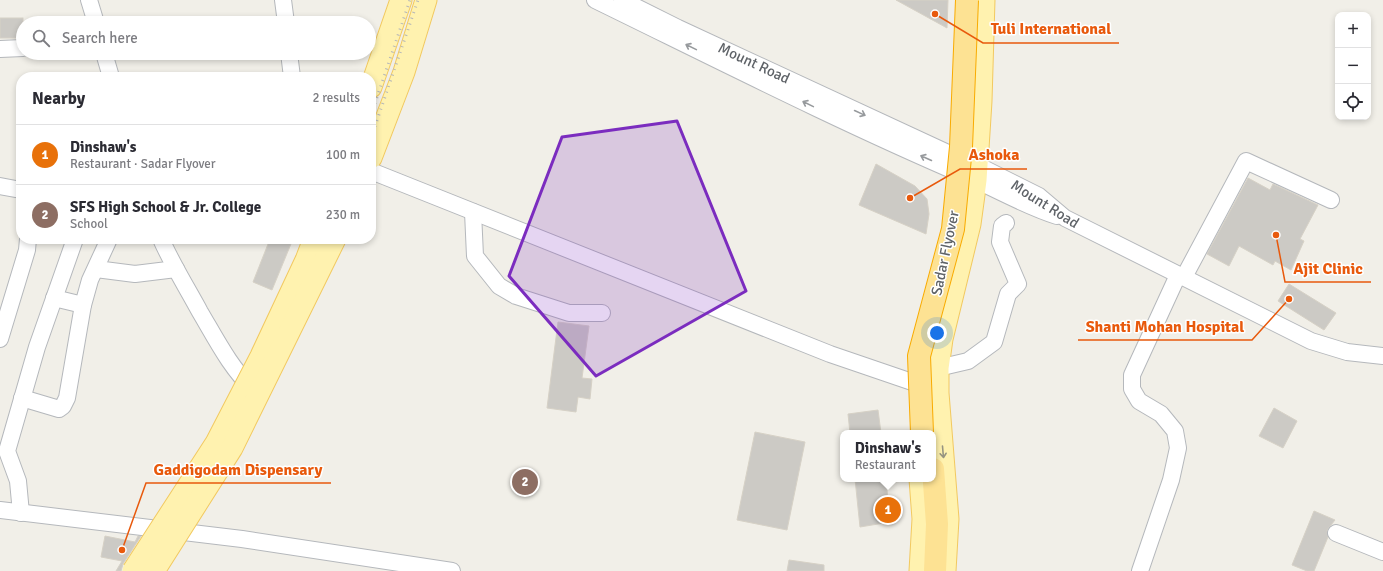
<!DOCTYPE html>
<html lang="en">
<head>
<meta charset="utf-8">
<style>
	:root { --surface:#fff; --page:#f7f7f7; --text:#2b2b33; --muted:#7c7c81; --line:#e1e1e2; --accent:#b45309 }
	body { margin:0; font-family:Signika,sans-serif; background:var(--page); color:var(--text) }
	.controls { position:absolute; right:12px; top:12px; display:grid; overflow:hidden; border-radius:8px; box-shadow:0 2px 6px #0003 }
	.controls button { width:36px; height:36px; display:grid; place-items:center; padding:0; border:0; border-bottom:1px solid var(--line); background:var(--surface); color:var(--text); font:20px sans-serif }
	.you { position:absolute; left:937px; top:333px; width:14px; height:14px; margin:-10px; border:3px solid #fff; border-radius:50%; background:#1a73e8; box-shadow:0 0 0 6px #1a73e833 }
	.badge { display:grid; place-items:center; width:26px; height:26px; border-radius:50%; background:var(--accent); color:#fff; font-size:13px; font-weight:700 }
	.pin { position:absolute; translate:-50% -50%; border:2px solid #fff; box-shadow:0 1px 4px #0006 }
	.popup { position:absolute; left:840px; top:430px; width:96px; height:52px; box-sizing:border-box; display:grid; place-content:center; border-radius:8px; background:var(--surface); filter:drop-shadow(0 1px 3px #0005); font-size:13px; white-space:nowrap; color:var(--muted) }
	.popup b { font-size:15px; color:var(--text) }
	.popup::after { content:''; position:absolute; left:50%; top:100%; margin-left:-8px; border:8px solid transparent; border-top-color:var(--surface) }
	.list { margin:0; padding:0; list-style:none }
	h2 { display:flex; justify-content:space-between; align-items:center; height:52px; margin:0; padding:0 16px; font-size:17px }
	h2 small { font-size:13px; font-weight:400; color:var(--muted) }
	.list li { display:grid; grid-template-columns:26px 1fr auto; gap:12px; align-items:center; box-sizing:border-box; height:60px; padding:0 16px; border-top:1px solid var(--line) }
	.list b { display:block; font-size:15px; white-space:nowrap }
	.list p { margin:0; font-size:13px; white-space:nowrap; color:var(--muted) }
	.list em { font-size:13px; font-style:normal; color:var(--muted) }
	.icon { flex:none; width:22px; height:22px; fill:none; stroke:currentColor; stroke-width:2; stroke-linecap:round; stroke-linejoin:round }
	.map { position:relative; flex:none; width:1383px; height:571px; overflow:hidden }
	.search { position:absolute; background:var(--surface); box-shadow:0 2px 6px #0003; left:16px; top:16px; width:360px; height:44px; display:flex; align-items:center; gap:10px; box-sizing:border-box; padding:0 14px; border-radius:22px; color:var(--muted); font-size:15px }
	.panel { position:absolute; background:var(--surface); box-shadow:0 2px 6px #0003; left:16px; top:72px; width:360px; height:172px; border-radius:16px }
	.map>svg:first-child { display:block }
	.building { fill:#cccac5; stroke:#d6d1c6 }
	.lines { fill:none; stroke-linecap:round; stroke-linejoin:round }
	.minor-casing { stroke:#b5b8bc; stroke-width:18 }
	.major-casing { stroke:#f2c960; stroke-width:23 }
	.highway-casing { stroke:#f9ab00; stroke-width:24 }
	.minor { stroke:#fff; stroke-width:16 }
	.major { stroke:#fff2af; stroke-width:21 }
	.highway { stroke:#fde293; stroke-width:22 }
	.rail { stroke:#b6b7b8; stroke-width:3; stroke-dasharray:1 5; stroke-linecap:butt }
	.major-bridge-casing { stroke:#f2c960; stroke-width:23; stroke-linecap:butt }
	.highway-bridge-casing { stroke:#f9ab00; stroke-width:24; stroke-linecap:butt }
	.major-bridge { stroke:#fff2af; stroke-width:21 }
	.highway-bridge { stroke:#fde293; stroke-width:22 }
	.oneway { stroke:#979a9d }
	.oneway2 { stroke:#979581 }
	.marked { fill:#7b2cbf; fill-opacity:0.2; stroke:#7b2cbf; stroke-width:3; stroke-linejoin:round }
	.labels { text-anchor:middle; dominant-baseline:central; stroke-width:3; stroke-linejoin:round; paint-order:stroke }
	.street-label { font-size:15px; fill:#5f6368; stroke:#fff }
	.leader { fill:none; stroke:#e8590c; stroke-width:1.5 }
	.callout-dot { fill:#e8590c; stroke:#fff; stroke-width:1.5 }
	.callout-label { font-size:16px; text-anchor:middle; font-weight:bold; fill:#e8590c; stroke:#fff; stroke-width:3; stroke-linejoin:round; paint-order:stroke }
</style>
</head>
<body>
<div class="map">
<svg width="1383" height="571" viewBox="0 0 1383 571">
	<rect width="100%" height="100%" fill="#f1efe8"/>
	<!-- building -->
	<g class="building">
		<polygon points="896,0 948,0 947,28"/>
		<rect x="0" y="18" width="23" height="20"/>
		<polygon points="876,164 915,186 927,199 929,214 926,234 859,205"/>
		<polygon points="1248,178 1270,190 1273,184 1318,205 1300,239 1304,241 1291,270 1275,261 1273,265 1239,246 1229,266 1207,254"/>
		<polygon points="270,239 293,239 272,290 253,282"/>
		<polygon points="1289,284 1336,313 1324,330 1278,301"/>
		<polygon points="558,322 589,326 582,378 592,379 590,399 578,397 576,412 547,408"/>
		<polygon points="1274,408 1297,421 1283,448 1259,436"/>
		<polygon points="878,410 881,433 850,433 848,414"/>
		<polygon points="755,432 805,442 787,530 737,520"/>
		<polygon points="855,479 886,479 890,522 860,527"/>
		<polygon points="1314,511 1335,520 1327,530 1328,537 1314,571 1307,571 1292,565"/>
		<polygon points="105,536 135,542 138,536 141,536 123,564 121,571 116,571 122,561 101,557"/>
		<polygon points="789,560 824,565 824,571 787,571"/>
	</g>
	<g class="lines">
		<defs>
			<g id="minor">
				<polyline points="89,0 96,23"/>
				<polyline points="283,0 286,23"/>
				<path d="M595,0C718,60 840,122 966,176C997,189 1025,206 1057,216"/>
				<polyline points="622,0 678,28 952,155 977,165 1039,196 1065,218 1311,341 1347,352 1383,356"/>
				<polyline points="0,49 23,48"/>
				<polyline points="104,53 111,77"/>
				<polyline points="289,53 292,77"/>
				<polyline points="371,171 830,354 912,382"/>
				<polyline points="0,186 21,190"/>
				<polyline points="473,212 475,256 499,286 516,296 569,313 602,313"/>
				<path d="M161,239C172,264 187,288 200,312C216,339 231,369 254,390"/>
				<polyline points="96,269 135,274 176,269"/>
				<polyline points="1184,277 1246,161 1331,200"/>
				<polyline points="54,298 83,305"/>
				<polyline points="0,339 27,250 28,239"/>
				<polyline points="938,368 968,361 994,342 1008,294 1018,284 1000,242 1002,226 1006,223"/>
				<polyline points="22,398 59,409 63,406 67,398 83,305 90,280 109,239"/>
				<polyline points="0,510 242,539 452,571"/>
				<polyline points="21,513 18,481 7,451 37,347 75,239"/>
				<polyline points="1336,533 1383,552"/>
				<polyline points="1140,571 1171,480 1178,448 1175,431 1161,414 1139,401 1132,389 1132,375 1178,275"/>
			</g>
			<g id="major">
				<polyline points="371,87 401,0"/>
				<polyline points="371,158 404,72 426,0"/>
				<polyline points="920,479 923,519 920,571"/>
				<polyline points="945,571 948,519 938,393 938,368 942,339 970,224 976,180 981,101 984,0"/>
			</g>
			<polyline id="highway" points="933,469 937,524 935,571"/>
		</defs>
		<!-- minor casing -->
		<use href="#minor" class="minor-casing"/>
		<!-- major casing -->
		<use href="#major" class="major-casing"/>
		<!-- highway casing -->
		<use href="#highway" class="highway-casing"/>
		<!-- minor -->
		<use href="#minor" class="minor"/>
		<!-- major -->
		<use href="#major" class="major"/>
		<!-- highway -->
		<use href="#highway" class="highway"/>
		<!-- rail -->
		<g class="rail">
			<polyline points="371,115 410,0"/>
			<polyline points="371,138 418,0"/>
			<path d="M144,571C214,466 273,354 323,239"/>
			<path d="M152,571C222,466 281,354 331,239"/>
		</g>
		<defs>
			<g id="major-bridge">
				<polyline points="133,571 216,443 261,356 306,260 314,239"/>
				<polyline points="154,571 232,448 335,239"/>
			</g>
			<polyline id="highway-bridge" points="922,433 919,356 953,229 961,147 967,0"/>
		</defs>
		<!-- major-bridge casing -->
		<use href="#major-bridge" class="major-bridge-casing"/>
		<!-- highway-bridge casing -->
		<use href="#highway-bridge" class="highway-bridge-casing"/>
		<!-- major-bridge -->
		<use href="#major-bridge" class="major-bridge"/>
		<!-- highway-bridge -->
		<use href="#highway-bridge" class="highway-bridge"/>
	</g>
	<!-- one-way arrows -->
	<defs><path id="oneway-shaft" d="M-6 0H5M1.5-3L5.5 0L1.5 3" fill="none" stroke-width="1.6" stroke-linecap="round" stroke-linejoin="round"/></defs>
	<g class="oneway">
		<use href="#oneway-shaft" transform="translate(691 47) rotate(-154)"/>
		<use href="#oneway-shaft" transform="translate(808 104) rotate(-154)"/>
		<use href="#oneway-shaft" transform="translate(860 113) rotate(25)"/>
		<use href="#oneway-shaft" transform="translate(926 158) rotate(-156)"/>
	</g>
	<use class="oneway2" href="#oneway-shaft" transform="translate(943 452) rotate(85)"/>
	<!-- marked area -->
	<path class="marked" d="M677,121L746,291L596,376L509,276L562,137Z"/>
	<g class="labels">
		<!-- street labels -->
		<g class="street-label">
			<text transform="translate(754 63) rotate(25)">Mount Road</text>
			<text transform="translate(1045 204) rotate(32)">Mount Road</text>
			<text transform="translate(945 253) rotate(-78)">Sadar Flyover</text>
		</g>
	</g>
	<!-- callouts -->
	<path class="leader" d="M935 14L983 43H1119M910 198L960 169H1027M1276 235L1285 282H1371M1289 299L1252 340H1078M122 550L146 483H331"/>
	<g class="callout-dot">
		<circle cx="935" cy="14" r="4"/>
		<circle cx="910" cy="198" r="4"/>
		<circle cx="1276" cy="235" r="4"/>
		<circle cx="1289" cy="299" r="4"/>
		<circle cx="122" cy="550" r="4"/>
	</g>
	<g class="callout-label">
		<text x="1051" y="34">Tuli International</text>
		<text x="994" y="160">Ashoka</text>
		<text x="1328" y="274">Ajit Clinic</text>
		<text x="1165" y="332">Shanti Mohan Hospital</text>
		<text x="238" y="475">Gaddigodam Dispensary</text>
	</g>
</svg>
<div class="controls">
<button>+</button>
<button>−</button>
<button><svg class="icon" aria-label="locate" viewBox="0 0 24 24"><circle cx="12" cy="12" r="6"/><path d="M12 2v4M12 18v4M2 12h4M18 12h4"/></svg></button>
</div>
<div class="you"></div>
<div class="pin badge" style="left:888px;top:510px;background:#e8710a">1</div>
<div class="popup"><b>Dinshaw's</b>Restaurant</div>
<div class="pin badge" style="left:525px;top:482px;background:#8d6e63">2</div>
<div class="search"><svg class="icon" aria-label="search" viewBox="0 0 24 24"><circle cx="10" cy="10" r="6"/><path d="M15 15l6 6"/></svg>Search here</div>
<section class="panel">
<h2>Nearby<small>2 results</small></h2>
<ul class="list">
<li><span class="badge" style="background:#e8710a">1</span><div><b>Dinshaw's</b><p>Restaurant · Sadar Flyover</p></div><em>100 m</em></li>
<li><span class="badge" style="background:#8d6e63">2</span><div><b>SFS High School &amp; Jr. College</b><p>School</p></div><em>230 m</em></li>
</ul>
</section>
</div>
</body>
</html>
